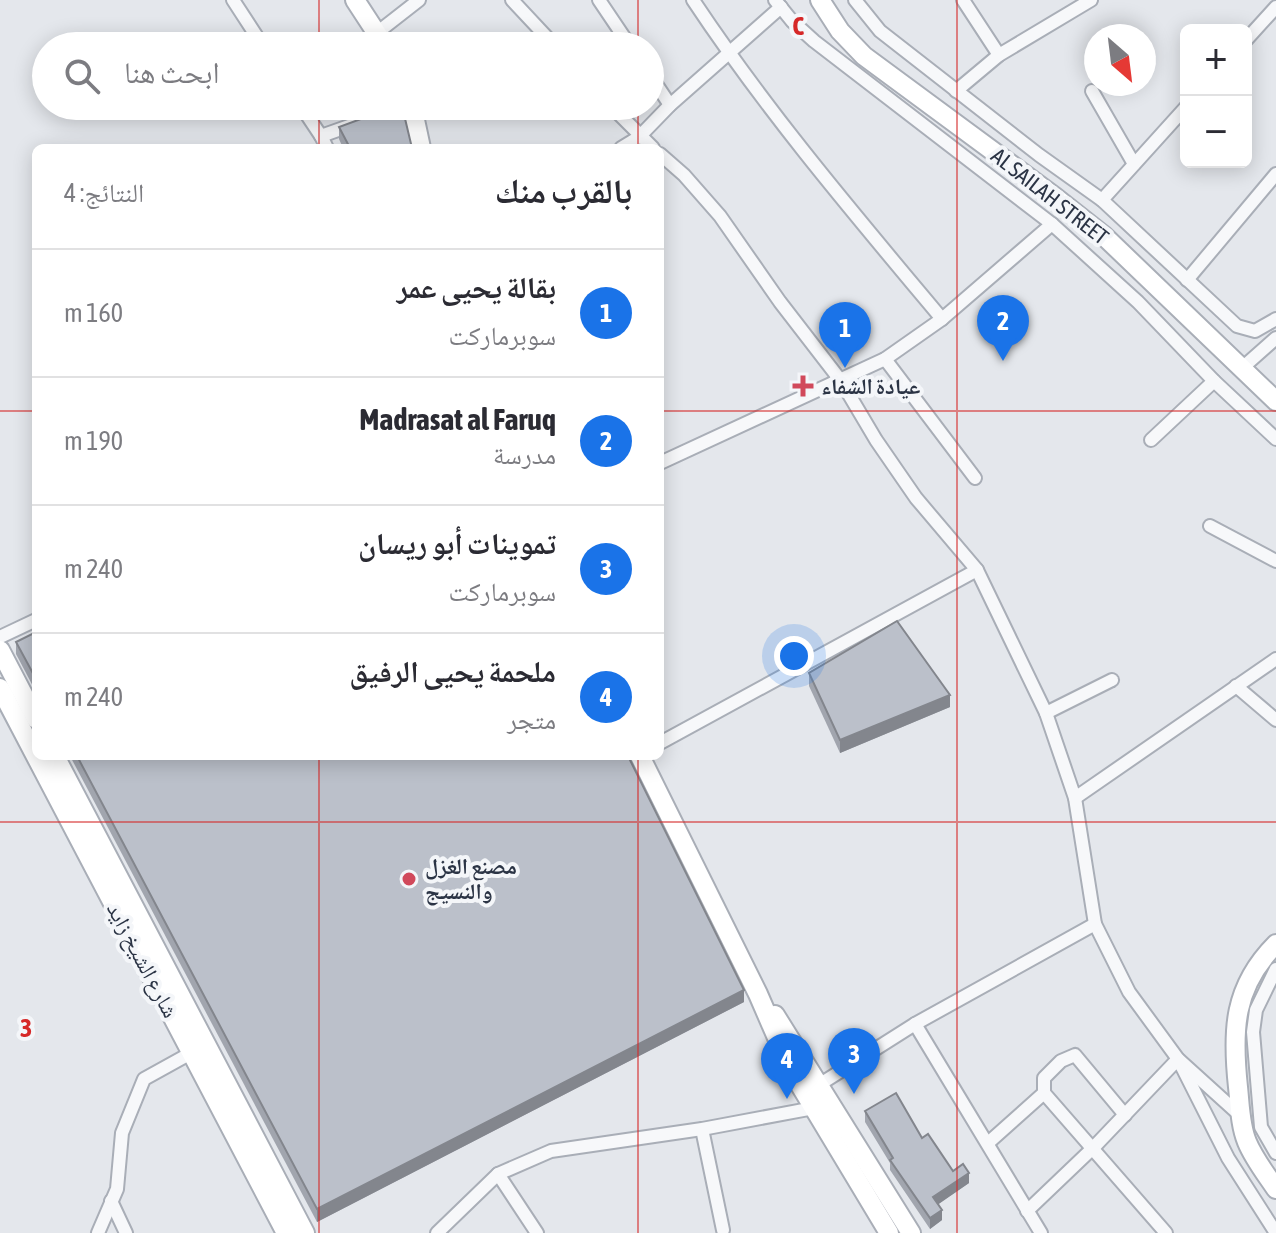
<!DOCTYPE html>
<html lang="ar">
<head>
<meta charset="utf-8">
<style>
	:root { --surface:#fff; --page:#f7f7f7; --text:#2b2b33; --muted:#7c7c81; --line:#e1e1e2; --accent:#1a73e8 }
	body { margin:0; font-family:"Asap Condensed","Noto Naskh Arabic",sans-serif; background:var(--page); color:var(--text); direction:rtl }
	.controls { position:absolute; right:24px; top:24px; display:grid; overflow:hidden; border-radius:12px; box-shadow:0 4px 20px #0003 }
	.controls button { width:72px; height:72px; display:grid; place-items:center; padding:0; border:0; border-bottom:2px solid var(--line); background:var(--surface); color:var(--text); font:40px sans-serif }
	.compass { position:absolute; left:1084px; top:24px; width:72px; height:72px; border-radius:50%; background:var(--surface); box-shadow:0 4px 20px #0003; rotate:152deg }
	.you { position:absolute; left:794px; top:656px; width:28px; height:28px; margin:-20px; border:6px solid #fff; border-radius:50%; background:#1a73e8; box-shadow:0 0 0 12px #1a73e833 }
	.badge { display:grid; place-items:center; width:52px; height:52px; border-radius:50%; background:var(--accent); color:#fff; font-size:26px; font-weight:700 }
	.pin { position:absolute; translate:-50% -66px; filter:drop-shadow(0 2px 4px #0008) }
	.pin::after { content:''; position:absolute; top:42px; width:28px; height:24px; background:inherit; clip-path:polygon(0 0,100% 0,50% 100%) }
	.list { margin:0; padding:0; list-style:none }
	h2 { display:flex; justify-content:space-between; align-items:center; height:104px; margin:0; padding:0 32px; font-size:34px }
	h2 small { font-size:26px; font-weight:400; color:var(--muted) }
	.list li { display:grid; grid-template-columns:52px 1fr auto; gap:24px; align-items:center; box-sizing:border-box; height:128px; padding:0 32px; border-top:2px solid var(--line) }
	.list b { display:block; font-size:30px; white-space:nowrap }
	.list p { margin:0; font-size:26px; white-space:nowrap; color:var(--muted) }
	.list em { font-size:26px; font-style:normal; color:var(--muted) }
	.icon { flex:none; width:44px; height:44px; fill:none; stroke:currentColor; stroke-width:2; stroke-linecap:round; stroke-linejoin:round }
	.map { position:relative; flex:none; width:1276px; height:1233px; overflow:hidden; direction:ltr }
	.search { position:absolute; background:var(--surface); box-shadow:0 4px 20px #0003; left:32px; top:32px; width:632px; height:88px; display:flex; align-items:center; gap:20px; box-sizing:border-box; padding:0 28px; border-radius:44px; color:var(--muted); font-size:30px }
	.panel { position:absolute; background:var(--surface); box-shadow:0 4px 20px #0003; left:32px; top:144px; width:632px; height:616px; border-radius:12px; direction:rtl }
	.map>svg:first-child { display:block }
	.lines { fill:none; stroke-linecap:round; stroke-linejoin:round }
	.street-casing { stroke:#a9aeb7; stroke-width:16 }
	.secondary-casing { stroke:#a9aeb7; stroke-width:22 }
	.street { stroke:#f7f8fa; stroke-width:12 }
	.secondary { stroke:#fff; stroke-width:18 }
	.wall { fill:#a1a5ae }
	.shaded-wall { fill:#83868d }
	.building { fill:#bbc0ca; stroke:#83868d; stroke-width:2 }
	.grid { fill:none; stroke:#d62828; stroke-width:2; stroke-opacity:0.55 }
	.poi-dot { fill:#d1495b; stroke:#f4f6f9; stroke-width:3 }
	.labels { text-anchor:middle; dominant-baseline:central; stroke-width:8; stroke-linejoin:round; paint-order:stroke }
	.street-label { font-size:22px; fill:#2b3445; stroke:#f4f6f9 }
	.poi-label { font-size:22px; font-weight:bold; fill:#2b3445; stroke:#f4f6f9; text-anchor:start }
	.grid-label { font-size:26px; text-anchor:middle; font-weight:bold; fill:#d62828; stroke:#f4f6f9; stroke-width:8; stroke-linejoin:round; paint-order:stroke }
</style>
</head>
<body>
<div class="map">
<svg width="1276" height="1233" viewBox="0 0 1276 1233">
	<rect width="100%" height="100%" fill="#e4e7ec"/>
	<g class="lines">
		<defs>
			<g id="street">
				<polyline points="233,0 263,46"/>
				<polyline points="512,0 555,46"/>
				<polyline points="599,0 630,46"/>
				<path d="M693,0C768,113 855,215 942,319"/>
				<polyline points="775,0 792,21 814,41 1052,224 1138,302 1214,381 1276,439"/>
				<polyline points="855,0 880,31 1039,155 1102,200 1237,326 1255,331 1276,319"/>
				<polyline points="963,0 999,55"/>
				<polyline points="378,32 419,0"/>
				<polyline points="1246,40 1276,7"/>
				<polyline points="650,75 670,105"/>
				<polyline points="956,91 999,55 1091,0"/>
				<polyline points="1092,91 1134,164"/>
				<polyline points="301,106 321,136"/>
				<polyline points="611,106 653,148"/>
				<polyline points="327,148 321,136 352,125"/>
				<polyline points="621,148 639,137 670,105 781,7"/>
				<polyline points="660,154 684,175 720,216 780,302 841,381 876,440 916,498 977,570 1046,713 1075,798 1095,924 1129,992 1178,1059 1241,1116"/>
				<polyline points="1102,200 1186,107"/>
				<polyline points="1187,280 1276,174"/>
				<polyline points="885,359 975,478"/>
				<polyline points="1241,369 1276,338"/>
				<polyline points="1151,440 1214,381"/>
				<polyline points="660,463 885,359 942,319 1052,224"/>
				<polyline points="1210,526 1276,561"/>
				<polyline points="0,637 36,620"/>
				<polyline points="1236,686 1276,720"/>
				<polyline points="1046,713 1112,680"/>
				<polyline points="660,743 977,570"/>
				<polyline points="1075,798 1276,659"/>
				<polyline points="1276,969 1256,1010 1253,1032 1261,1127 1276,1153"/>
				<polyline points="915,1024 1041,1233"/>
				<polyline points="814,1088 915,1024 1095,924"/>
				<polyline points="1044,1093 1166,1233"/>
				<polyline points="702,1129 723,1230"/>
				<polyline points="988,1143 1044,1093 1044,1078 1061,1061 1075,1055 1125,1115"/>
				<polyline points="498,1174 537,1233"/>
				<polyline points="111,1201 126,1233"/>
				<polyline points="1027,1211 1094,1147 1178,1059 1228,1158 1276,1233"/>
				<polyline points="98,1233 117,1189 122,1133 144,1079 191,1053"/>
				<polyline points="437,1233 498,1174 551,1151 702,1129 814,1108"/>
			</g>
			<g id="secondary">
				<polyline points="355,0 385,46"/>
				<polyline points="820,0 840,31 864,56 1055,197 1103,235 1276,401"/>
				<polyline points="412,106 421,148"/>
				<polyline points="0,650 36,719"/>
				<polyline points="0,688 286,1233"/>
				<polyline points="55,756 305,1233"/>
				<polyline points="640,756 758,994 791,1070 889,1233"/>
				<path d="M1276,944C1233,987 1232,1031 1238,1087C1240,1105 1240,1125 1247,1142C1254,1159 1266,1174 1276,1189"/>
				<polyline points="775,1015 911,1233"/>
			</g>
		</defs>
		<!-- street casing -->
		<use href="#street" class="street-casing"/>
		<!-- secondary casing -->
		<use href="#secondary" class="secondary-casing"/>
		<!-- street -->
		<use href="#street" class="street"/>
		<!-- secondary -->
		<use href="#secondary" class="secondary"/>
	</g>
	<!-- wall -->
	<g class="wall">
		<polygon points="339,127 412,148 343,148 339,139"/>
		<polygon points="36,632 36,692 16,654 16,642"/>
		<polygon points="809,673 950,707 840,753 809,686"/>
		<polygon points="70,756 628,756 744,1002 317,1222"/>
		<polygon points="865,1111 922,1138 953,1171 969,1183 938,1204 942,1220 930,1229 890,1170 890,1163 865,1122"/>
	</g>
	<!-- shaded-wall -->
	<g class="shaded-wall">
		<polygon points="950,695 950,707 840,753 840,740"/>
		<polygon points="744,990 744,1002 317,1222 317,1209"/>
		<polygon points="969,1173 969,1183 933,1208 933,1197"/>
		<polygon points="942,1210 942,1220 930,1229 930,1218"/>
	</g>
	<!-- building -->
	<g class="building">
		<polygon points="396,106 402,106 412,148 350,148 339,127"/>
		<polygon points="897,621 950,695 840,740 809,673"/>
		<polygon points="36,632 36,679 16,642"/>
		<polygon points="77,756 628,756 744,990 317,1209"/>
		<polygon points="896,1093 922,1138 928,1134 953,1171 963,1164 969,1173 933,1197 942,1210 930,1218 890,1160 893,1158 865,1111"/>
	</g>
	<!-- grid -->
	<path class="grid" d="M319,0V46M638,0V46M957,0V1233M319,106V148M638,106V148M0,411H36M660,411H1276M319,756V1233M638,756V1233M0,822H1276"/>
	<!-- markers -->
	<g class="poi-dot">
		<path d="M799 374h8v8h8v8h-8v8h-8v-8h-8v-8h8z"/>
		<circle cx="409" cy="879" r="8"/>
	</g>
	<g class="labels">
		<!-- street labels -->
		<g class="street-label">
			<text transform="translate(1050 196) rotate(38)">AL SAILAH STREET</text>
			<text transform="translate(143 960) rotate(62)">شارع الشيخ زايد</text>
		</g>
		<!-- poi labels -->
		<g class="poi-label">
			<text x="821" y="386">عيادة الشفاء</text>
			<text x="425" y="866">مصنع الغزل<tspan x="425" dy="25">والنسيج</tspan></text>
		</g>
	</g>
	<g class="grid-label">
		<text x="798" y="35">C</text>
		<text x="26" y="1037">3</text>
	</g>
</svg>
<div class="controls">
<button>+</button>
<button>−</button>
</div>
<svg class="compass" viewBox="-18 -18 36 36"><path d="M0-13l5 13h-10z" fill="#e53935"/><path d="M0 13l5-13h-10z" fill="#7c7c81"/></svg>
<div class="you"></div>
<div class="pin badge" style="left:845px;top:368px">1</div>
<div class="pin badge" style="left:1003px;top:361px">2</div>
<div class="pin badge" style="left:854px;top:1094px">3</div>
<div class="pin badge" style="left:787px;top:1099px">4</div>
<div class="search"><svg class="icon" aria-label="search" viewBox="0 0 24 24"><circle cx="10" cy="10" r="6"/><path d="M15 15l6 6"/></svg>ابحث هنا</div>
<section class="panel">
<h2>بالقرب منك<small>النتائج: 4</small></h2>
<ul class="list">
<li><span class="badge">1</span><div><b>بقالة يحيى عمر</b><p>سوبرماركت</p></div><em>160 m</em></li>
<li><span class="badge">2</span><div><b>Madrasat al Faruq</b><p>مدرسة</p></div><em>190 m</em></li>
<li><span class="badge">3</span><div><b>تموينات أبو ريسان</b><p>سوبرماركت</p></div><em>240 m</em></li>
<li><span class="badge">4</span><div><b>ملحمة يحيى الرفيق</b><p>متجر</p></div><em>240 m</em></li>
</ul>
</section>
</div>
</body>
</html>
